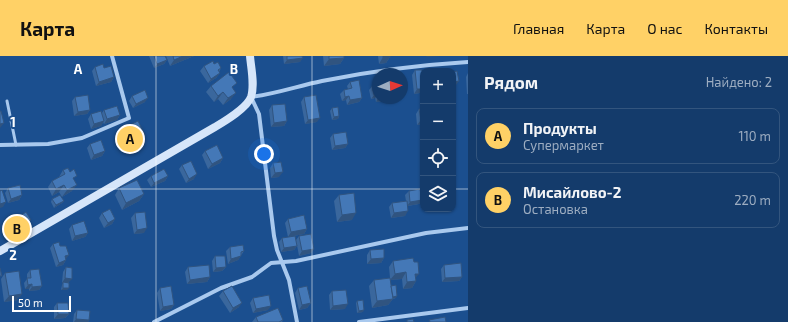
<!DOCTYPE html>
<html lang="ru">
<head>
<meta charset="utf-8">
<style>
	:root { --surface:#143b6b; --page:#1d4271; --text:#f1f3f6; --muted:#9dadc1; --line:#33557e; --accent:#ffd166 }
	body { margin:0; font-family:"Exo 2",sans-serif; background:var(--page); color:var(--text) }
	.controls { position:absolute; right:12px; top:12px; display:grid; overflow:hidden; border-radius:8px; box-shadow:0 1px 3px #0004 }
	.controls button { width:36px; height:36px; display:grid; place-items:center; padding:0; border:0; border-bottom:1px solid var(--line); background:var(--surface); color:var(--text); font:20px sans-serif }
	.compass { position:absolute; left:372px; top:12px; width:36px; height:36px; border-radius:50%; background:var(--surface); box-shadow:0 1px 3px #0004; rotate:87deg }
	.scale { position:absolute; left:12px; bottom:10px; width:59px; box-sizing:border-box; padding-left:4px; border:2px solid #fff; border-top:0; font-size:11px; line-height:14px; white-space:nowrap; color:#fff; -webkit-text-stroke:3px #1b4f8f; paint-order:stroke }
	.you { position:absolute; left:264px; top:98px; width:14px; height:14px; margin:-10px; border:3px solid #fff; border-radius:50%; background:#1a73e8; box-shadow:0 0 0 6px #1a73e833 }
	.badge { display:grid; place-items:center; width:26px; height:26px; border-radius:50%; background:var(--accent); color:#111; font-size:13px; font-weight:700 }
	.pin { position:absolute; translate:-50% -50%; border:2px solid #fff; box-shadow:0 1px 4px #0006 }
	.list { margin:0; padding:0; list-style:none }
	h2 { display:flex; justify-content:space-between; align-items:center; height:52px; margin:0; padding:0 16px; font-size:17px }
	h2 small { font-size:13px; font-weight:400; color:var(--muted) }
	.list li { display:grid; grid-template-columns:26px 1fr auto; gap:12px; align-items:center; box-sizing:border-box; height:56px; margin:0 8px 8px; padding:0 8px; border:1px solid var(--line); border-radius:8px }
	.list b { display:block; font-size:15px; white-space:nowrap }
	.list p { margin:0; font-size:13px; white-space:nowrap; color:var(--muted) }
	.list em { font-size:13px; font-style:normal; color:var(--muted) }
	.icon { flex:none; width:22px; height:22px; fill:none; stroke:currentColor; stroke-width:2; stroke-linecap:round; stroke-linejoin:round }
	.map { position:relative; flex:none; width:468px; height:266px; overflow:hidden }
	header { display:flex; align-items:center; gap:24px; box-sizing:border-box; height:56px; padding:0 20px; background:var(--accent); color:#111 }
	header strong { font-size:19px }
	nav { display:flex; gap:22px; margin-inline-start:auto; font-size:14px }
	main { display:flex }
	aside { flex:1; background:var(--surface) }
	.map>svg:first-child { display:block }
	.lines { fill:none; stroke-linecap:round; stroke-linejoin:round }
	.lane { stroke:#a9c9ee; stroke-width:3 }
	.street { stroke:#a9c9ee; stroke-width:4 }
	.secondary { stroke:#d6e6fa; stroke-width:8 }
	.wall { fill:#3a679d }
	.shaded-wall { fill:#305480 }
	.building { fill:#4478b7; stroke:#305480 }
	.grid { fill:none; stroke:#fff; stroke-width:1; stroke-opacity:0.55 }
	.grid-label { font-size:13px; text-anchor:middle; font-weight:bold; fill:#fff; stroke:#1b4f8f; stroke-width:4; stroke-linejoin:round; paint-order:stroke }
</style>
</head>
<body>
<header>
<strong>Карта</strong>
<nav><a>Главная</a><a>Карта</a><a>О нас</a><a>Контакты</a></nav>
</header>
<main>
<div class="map">
<svg width="468" height="266" viewBox="0 0 468 266">
	<rect width="100%" height="100%" fill="#1b4f8f"/>
	<g class="lines">
		<!-- lane -->
		<polyline class="lane" points="7,45 16,89"/>
		<!-- street -->
		<g class="street">
			<polyline points="0,89 48,88 82,82 129,62 112,0"/>
			<polyline points="154,266 221,232 252,221 271,207 296,205 426,177 468,172"/>
			<path d="M297,266L289,224L277,194L274,180L259,58L251,41C275,38 298,30 322,25C371,15 419,9 468,6"/>
			<polyline points="359,266 468,252"/>
		</g>
		<!-- secondary -->
		<path class="secondary" d="M0,195L215,71C225,65 247,52 251,41C255,29 251,12 250,0"/>
	</g>
	<!-- wall -->
	<g class="wall">
		<polygon points="149,0 165,0 167,4 164,8 154,12"/>
		<polygon points="166,0 194,0 170,10"/>
		<polygon points="283,0 302,0 300,6 284,8"/>
		<polygon points="323,0 344,0 344,2 340,8 324,10"/>
		<polygon points="378,0 390,0 390,1 386,7 379,8"/>
		<polygon points="214,8 221,12 219,16 220,17 216,22 208,27 200,15 204,10"/>
		<polygon points="95,11 104,12 114,21 111,26 96,30 92,15"/>
		<polygon points="415,14 423,27 423,33 420,37 414,38 412,19"/>
		<polygon points="468,17 468,38 467,38 466,21"/>
		<polygon points="378,25 378,42 385,42 383,45 376,46 375,42 371,43 369,34 376,26"/>
		<polygon points="350,26 362,42 359,46 347,49 346,44 342,45 340,38 344,34 348,33 347,30"/>
		<polygon points="211,30 233,33 231,43 223,49 218,43 214,46 206,36"/>
		<polygon points="132,40 145,46 133,52 129,45"/>
		<polygon points="75,41 90,54 87,58 74,60 72,45"/>
		<polygon points="304,41 317,66 305,68 301,46"/>
		<polygon points="272,49 287,65 284,70 271,71 269,54"/>
		<polygon points="332,52 339,60 338,63 332,64 330,55"/>
		<polygon points="419,53 423,53 423,68 417,69 416,58"/>
		<polygon points="104,54 120,59 117,64 104,68 103,66 101,70 91,73 88,63 91,58 102,57"/>
		<polygon points="122,73 145,79 141,86 125,94 118,79"/>
		<polygon points="333,78 348,88 345,92 332,94 330,82"/>
		<polygon points="90,88 105,95 102,100 91,104 87,92"/>
		<polygon points="205,95 223,102 220,107 208,113 202,99"/>
		<polygon points="273,107 279,121 271,122 270,112"/>
		<polygon points="182,109 194,123 186,127 179,113"/>
		<polygon points="63,114 74,124 72,135 62,141 59,136 52,140 48,131 52,125 59,121"/>
		<polygon points="151,120 168,120 165,125 151,131 147,124"/>
		<polygon points="8,132 22,139 19,144 8,147 5,137"/>
		<polygon points="119,132 144,138 139,145 122,154 115,139"/>
		<polygon points="409,135 422,144 419,148 408,150 405,160 391,162 389,151 392,147 406,145 405,139"/>
		<polygon points="339,139 352,164 337,166 334,145"/>
		<polygon points="52,143 64,145 62,147 54,152 51,146"/>
		<polygon points="102,157 115,163 112,168 104,172 99,162"/>
		<polygon points="135,157 144,177 134,178 131,162"/>
		<polygon points="20,160 31,164 29,166 23,170 18,162"/>
		<polygon points="288,163 307,173 304,178 288,181 285,167"/>
		<polygon points="72,169 88,177 85,181 72,185 69,173"/>
		<polygon points="299,180 314,193 311,197 299,200 297,189 297,190 294,194 281,196 279,186 282,182 296,184"/>
		<polygon points="53,188 66,204 63,209 56,211 50,192"/>
		<polygon points="230,191 244,195 238,204 228,208 226,195"/>
		<polygon points="370,194 384,202 381,207 367,208 367,199"/>
		<polygon points="215,200 226,211 222,215 213,216 212,205"/>
		<polygon points="393,205 416,222 416,225 412,232 403,233 402,223 390,224 391,230 396,242 393,243 388,249 372,252 369,230 374,224 390,222 389,211"/>
		<polygon points="444,209 462,221 459,225 442,226 441,213"/>
		<polygon points="66,211 69,227 67,234 61,234 62,229 63,227 62,227 63,216"/>
		<polygon points="188,211 210,221 207,226 187,228 185,216"/>
		<polygon points="30,214 42,230 39,234 29,235 29,233 25,233 24,227 27,223 27,218"/>
		<polygon points="5,217 18,244 4,246 1,223"/>
		<polygon points="160,232 174,249 171,253 160,255 157,237"/>
		<polygon points="298,232 311,247 307,252 299,254 295,237"/>
		<polygon points="223,235 239,251 230,257 219,240"/>
		<polygon points="332,235 345,253 330,254 329,239"/>
		<polygon points="253,242 268,254 253,257 250,247"/>
		<polygon points="357,245 363,256 357,257 356,247"/>
		<polygon points="57,247 69,258 65,262 54,263 54,251"/>
		<polygon points="77,254 89,264 88,266 73,266 74,258"/>
		<polygon points="256,261 283,264 282,266 252,266"/>
	</g>
	<!-- shaded-wall -->
	<g class="shaded-wall">
		<polygon points="183,0 194,0 170,10 174,4"/>
		<polygon points="427,0 440,0 426,1"/>
		<polygon points="383,1 390,1 386,7 379,8"/>
		<polygon points="303,2 300,6 284,8 287,4"/>
		<polygon points="344,2 340,8 324,10 329,3"/>
		<polygon points="167,4 164,8 154,12 157,8"/>
		<polygon points="220,17 216,22 208,27 211,23"/>
		<polygon points="114,21 111,26 96,30 99,26"/>
		<polygon points="459,25 456,29 453,30 453,26"/>
		<polygon points="417,33 423,33 420,37 414,38"/>
		<polygon points="223,36 218,43 214,46 218,40"/>
		<polygon points="236,37 231,43 223,49 228,42"/>
		<polygon points="378,38 375,42 371,43 374,39"/>
		<polygon points="349,40 346,44 342,45 345,41"/>
		<polygon points="148,42 145,46 133,52 136,48"/>
		<polygon points="362,42 359,46 347,49 350,44"/>
		<polygon points="378,42 385,42 383,45 376,46"/>
		<polygon points="90,54 87,58 74,60 78,56"/>
		<polygon points="120,59 117,64 104,68 107,63"/>
		<polygon points="339,60 338,63 332,64 334,61"/>
		<polygon points="320,62 317,66 305,68 308,64"/>
		<polygon points="421,64 423,64 423,68 417,69"/>
		<polygon points="104,65 101,70 91,73 94,68"/>
		<polygon points="287,65 284,70 271,71 274,67"/>
		<polygon points="4,67 0,72 0,68"/>
		<polygon points="145,79 141,86 125,94 129,87"/>
		<polygon points="348,88 345,92 332,94 335,90"/>
		<polygon points="105,95 102,100 91,104 94,99"/>
		<polygon points="223,102 220,107 208,113 212,108"/>
		<polygon points="283,116 279,121 271,122 275,117"/>
		<polygon points="197,118 194,123 186,127 189,123"/>
		<polygon points="168,120 165,125 151,131 154,127"/>
		<polygon points="64,129 59,136 52,140 56,133"/>
		<polygon points="77,129 72,135 62,141 67,134"/>
		<polygon points="144,138 139,145 122,154 126,147"/>
		<polygon points="22,139 19,144 8,147 11,143"/>
		<polygon points="422,144 419,148 407,150 410,146"/>
		<polygon points="64,145 62,147 54,152 56,149"/>
		<polygon points="6,146 3,151 0,152 0,148"/>
		<polygon points="408,155 405,160 391,162 394,157"/>
		<polygon points="356,157 352,164 337,166 342,159"/>
		<polygon points="115,163 112,168 104,172 108,167"/>
		<polygon points="31,164 29,166 23,170 24,168"/>
		<polygon points="147,172 144,177 134,178 137,174"/>
		<polygon points="307,173 304,178 288,181 291,176"/>
		<polygon points="88,177 85,181 72,185 75,180"/>
		<polygon points="297,190 294,194 281,196 284,192"/>
		<polygon points="314,193 311,197 299,200 302,195"/>
		<polygon points="69,199 66,203 65,200"/>
		<polygon points="241,200 238,204 228,208 231,203"/>
		<polygon points="384,202 381,207 367,208 371,203"/>
		<polygon points="66,204 63,209 56,211 59,207"/>
		<polygon points="226,211 222,215 213,216 216,212"/>
		<polygon points="406,216 402,223 390,224 395,218"/>
		<polygon points="415,218 419,218 414,224"/>
		<polygon points="210,221 207,226 187,228 190,224"/>
		<polygon points="462,221 459,225 442,226 445,222"/>
		<polygon points="65,222 72,223 68,227 62,227"/>
		<polygon points="416,225 412,232 403,233 407,226"/>
		<polygon points="32,228 29,233 25,233 28,229"/>
		<polygon points="42,230 39,234 29,235 32,231"/>
		<polygon points="63,232 69,232 67,234 61,234"/>
		<polygon points="22,238 18,244 4,246 9,240"/>
		<polygon points="397,240 396,242 390,243 391,241"/>
		<polygon points="393,243 388,249 372,252 377,245"/>
		<polygon points="242,247 239,251 230,257 233,252"/>
		<polygon points="311,247 307,252 299,254 302,249"/>
		<polygon points="348,248 345,253 330,254 333,250"/>
		<polygon points="174,249 171,253 160,255 163,251"/>
		<polygon points="271,250 268,254 253,257 256,253"/>
		<polygon points="364,254 363,256 357,257 359,255"/>
		<polygon points="58,258 69,258 65,262 54,263"/>
		<polygon points="76,263 89,264 88,266 74,266"/>
	</g>
	<!-- building -->
	<g class="building">
		<polygon points="154,0 165,0 167,4 157,8"/>
		<polygon points="173,0 183,0 174,4"/>
		<polygon points="287,0 302,0 303,2 287,4"/>
		<polygon points="329,0 344,0 344,2 329,3"/>
		<rect x="383" y="0" width="7" height="1"/>
		<polygon points="213,5 214,8 218,6 221,12 218,14 220,17 211,23 204,10"/>
		<polygon points="103,8 104,12 111,10 114,21 99,26 95,11"/>
		<polygon points="415,14 422,14 423,33 417,33"/>
		<polygon points="457,15 459,25 453,26 453,16"/>
		<polygon points="229,16 237,27 232,31 236,37 228,42 223,36 218,40 211,30"/>
		<polygon points="359,24 362,42 350,44 349,40 345,41 344,34 352,32 350,26"/>
		<polygon points="378,25 378,39 378,38 374,39 372,30 377,29 376,26"/>
		<polygon points="145,34 148,42 136,48 132,40"/>
		<polygon points="88,39 90,54 78,56 75,41"/>
		<polygon points="316,39 320,62 308,64 304,41"/>
		<polygon points="285,48 287,65 274,67 272,49"/>
		<polygon points="117,50 120,59 107,63 104,54"/>
		<polygon points="338,51 339,60 334,61 332,52"/>
		<polygon points="419,53 423,53 423,64 421,64"/>
		<polygon points="0,55 1,55 4,67 0,68"/>
		<polygon points="101,55 104,65 94,68 91,58"/>
		<polygon points="138,65 145,79 129,87 122,73"/>
		<polygon points="346,76 348,88 335,90 333,78"/>
		<polygon points="101,84 105,95 94,99 90,88"/>
		<polygon points="217,89 223,102 212,108 205,95"/>
		<polygon points="191,105 197,118 189,123 182,109"/>
		<polygon points="281,106 283,116 275,117 273,107"/>
		<polygon points="68,112 70,116 74,113 77,120 73,122 77,129 67,134 64,129 56,133 52,125 65,118 63,114"/>
		<polygon points="164,113 168,120 154,127 151,120"/>
		<polygon points="137,124 144,138 126,147 119,132"/>
		<polygon points="20,129 22,139 11,143 8,132"/>
		<polygon points="420,133 422,144 410,146 409,135"/>
		<polygon points="2,134 6,146 0,148 0,135"/>
		<polygon points="354,137 356,157 342,159 339,139"/>
		<polygon points="60,139 64,145 56,149 52,143"/>
		<polygon points="407,145 408,155 394,157 392,147"/>
		<polygon points="110,153 115,163 108,167 102,157"/>
		<polygon points="26,156 31,164 24,168 20,160"/>
		<polygon points="145,156 147,172 137,174 135,157"/>
		<polygon points="304,159 307,173 291,176 288,163"/>
		<polygon points="84,165 88,177 75,180 72,169"/>
		<polygon points="311,178 314,193 302,195 299,180"/>
		<polygon points="295,180 297,190 284,192 282,182"/>
		<polygon points="59,186 60,190 66,190 69,199 65,200 66,204 59,207 53,188"/>
		<polygon points="243,189 244,195 241,196 241,200 231,203 230,191"/>
		<polygon points="384,193 384,202 371,203 370,194"/>
		<polygon points="215,200 225,200 226,211 216,212"/>
		<polygon points="413,202 414,206 418,206 419,218 415,218 416,225 407,226 406,216 395,218 393,205"/>
		<polygon points="461,207 462,221 445,222 444,209"/>
		<polygon points="209,209 210,221 190,224 188,211"/>
		<polygon points="66,211 72,212 72,223 65,222"/>
		<polygon points="0,212 2,220 0,220"/>
		<polygon points="39,213 42,230 32,231 32,228 28,229 27,222 31,222 30,214"/>
		<polygon points="19,215 22,238 9,240 5,217"/>
		<polygon points="390,222 393,243 377,245 374,224"/>
		<polygon points="63,226 69,227 69,232 63,232"/>
		<polygon points="396,229 397,240 393,241 391,230"/>
		<polygon points="171,230 174,249 163,251 160,232"/>
		<polygon points="232,230 242,247 233,252 223,235"/>
		<polygon points="307,230 311,247 302,249 298,232"/>
		<polygon points="346,234 348,248 333,250 332,235"/>
		<polygon points="269,239 271,250 256,253 253,242"/>
		<polygon points="363,244 364,254 359,255 357,245"/>
		<polygon points="57,247 68,247 69,258 58,258"/>
		<polygon points="278,252 283,264 279,266 258,266 256,261"/>
		<polygon points="77,254 90,255 89,264 76,263"/>
		<polygon points="445,261 446,266 430,266 429,264"/>
		<polygon points="413,263 414,266 407,266 407,264"/>
	</g>
	<!-- grid -->
	<path class="grid" d="M156,0V266M312,0V266M0,133H423M453,133H468"/>
	<g class="grid-label">
		<text x="78" y="18">A</text>
		<text x="234" y="18">B</text>
		<text x="13" y="71">1</text>
		<text x="13" y="204">2</text>
	</g>
</svg>
<div class="controls">
<button>+</button>
<button>−</button>
<button><svg class="icon" aria-label="locate" viewBox="0 0 24 24"><circle cx="12" cy="12" r="6"/><path d="M12 2v4M12 18v4M2 12h4M18 12h4"/></svg></button>
<button><svg class="icon" aria-label="layers" viewBox="0 0 24 24"><path d="M12 4l9 5-9 5-9-5zM3 14l9 5 9-5"/></svg></button>
</div>
<svg class="compass" viewBox="-18 -18 36 36"><path d="M0-13l5 13h-10z" fill="#e53935"/><path d="M0 13l5-13h-10z" fill="#9dadc1"/></svg>
<div class="scale">50 m</div>
<div class="you"></div>
<div class="pin badge" style="left:130px;top:83px">A</div>
<div class="pin badge" style="left:17px;top:173px">B</div>
</div>
<aside>
<h2>Рядом<small>Найдено: 2</small></h2>
<ul class="list">
<li><span class="badge">A</span><div><b>Продукты</b><p>Супермаркет</p></div><em>110 m</em></li>
<li><span class="badge">B</span><div><b>Мисайлово-2</b><p>Остановка</p></div><em>220 m</em></li>
</ul>
</aside>
</main>
</body>
</html>
